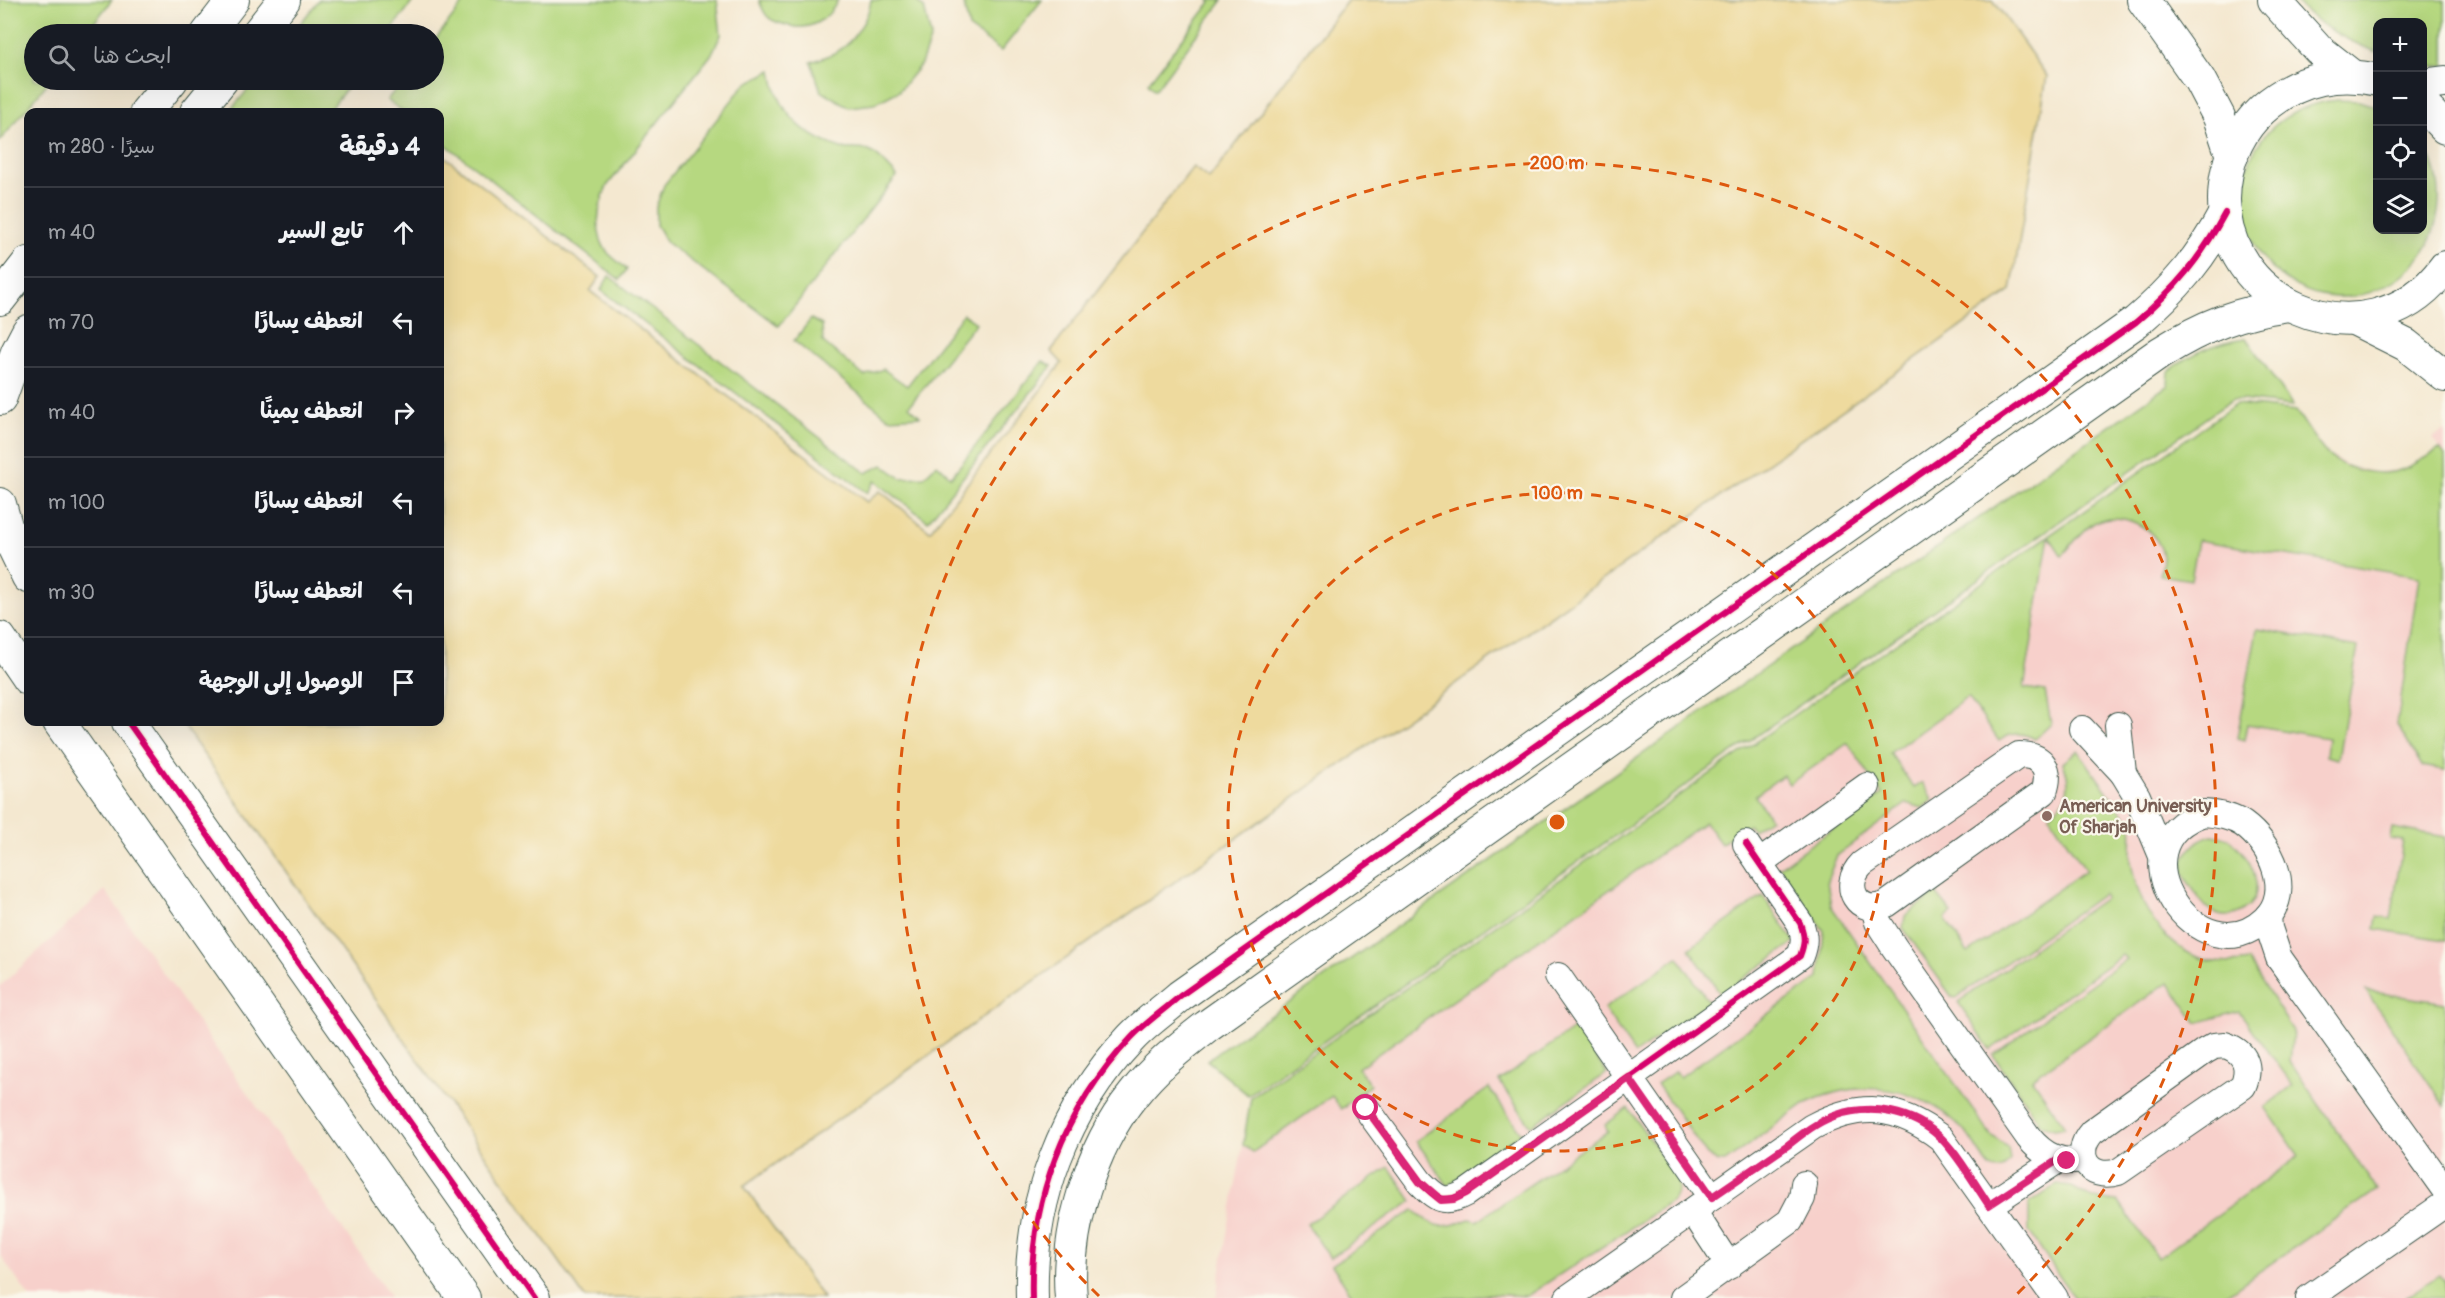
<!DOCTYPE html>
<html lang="ar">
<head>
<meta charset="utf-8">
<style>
	:root { --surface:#171b24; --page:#20242c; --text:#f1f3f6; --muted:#9ea1a6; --line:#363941 }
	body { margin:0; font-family:Pangolin,"Playpen Sans Arabic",sans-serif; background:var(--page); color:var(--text); direction:rtl }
	.controls { position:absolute; right:18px; top:18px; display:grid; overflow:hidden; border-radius:12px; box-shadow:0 6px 24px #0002 }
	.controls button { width:54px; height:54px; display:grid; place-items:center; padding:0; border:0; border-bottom:2px solid var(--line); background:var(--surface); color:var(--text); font:30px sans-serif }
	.stop { position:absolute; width:18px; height:18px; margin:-14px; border:4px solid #db2777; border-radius:50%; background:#fff }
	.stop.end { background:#db2777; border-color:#fff; box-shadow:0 2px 6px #0008 }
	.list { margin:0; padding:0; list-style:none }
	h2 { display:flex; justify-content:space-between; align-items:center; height:78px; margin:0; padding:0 24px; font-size:26px }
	h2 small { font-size:20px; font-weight:400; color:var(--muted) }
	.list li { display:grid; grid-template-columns:39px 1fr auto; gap:18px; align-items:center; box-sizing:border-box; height:90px; padding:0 24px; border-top:2px solid var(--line) }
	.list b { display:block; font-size:22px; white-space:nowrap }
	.list em { font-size:20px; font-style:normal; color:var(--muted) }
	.icon { flex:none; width:33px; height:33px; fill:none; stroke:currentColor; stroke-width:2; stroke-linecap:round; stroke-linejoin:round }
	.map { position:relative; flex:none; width:2445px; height:1298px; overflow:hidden; direction:ltr }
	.search { position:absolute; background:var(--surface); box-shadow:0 6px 24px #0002; left:24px; top:24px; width:420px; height:66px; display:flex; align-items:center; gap:15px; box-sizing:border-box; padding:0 21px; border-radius:33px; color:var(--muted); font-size:22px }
	.panel { position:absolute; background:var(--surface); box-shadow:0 6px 24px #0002; left:24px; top:108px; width:420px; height:618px; border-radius:12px; direction:rtl }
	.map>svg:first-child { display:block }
	.built { fill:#f7d0cb }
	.green { fill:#b6d880; stroke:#6a8a5a; stroke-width:1.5 }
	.sand { fill:#eeda9e; stroke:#868c69; stroke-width:1.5 }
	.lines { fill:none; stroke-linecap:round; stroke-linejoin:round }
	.minor-casing { stroke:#3f574b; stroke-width:28 }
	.tertiary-casing { stroke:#3f574b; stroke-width:34 }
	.minor { stroke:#fff; stroke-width:26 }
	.tertiary { stroke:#fff; stroke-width:32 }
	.cycleway-casing { stroke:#fbf7ec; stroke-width:10 }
	.cycleway { stroke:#d6006c; stroke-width:6 }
	.route { stroke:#db2777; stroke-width:8 }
	.ring { fill:none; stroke:#de580e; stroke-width:3; stroke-dasharray:10 8 }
	.education-dot { fill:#8d6e63; stroke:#fbf7ec; stroke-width:2 }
	.labels { text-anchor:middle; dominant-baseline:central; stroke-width:4.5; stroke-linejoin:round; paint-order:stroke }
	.education-label { font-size:18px; font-weight:bold; fill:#785e54; stroke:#fbf7ec; text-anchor:start }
	.centre { fill:#de580e; stroke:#fbf7ec; stroke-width:3 }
	.ring-label { font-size:18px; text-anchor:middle; font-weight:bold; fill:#de580e; stroke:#fbf7ec; stroke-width:4.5; stroke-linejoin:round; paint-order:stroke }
</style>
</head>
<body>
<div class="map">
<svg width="2445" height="1298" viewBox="0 0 2445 1298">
	<rect width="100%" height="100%" fill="#fbf7ec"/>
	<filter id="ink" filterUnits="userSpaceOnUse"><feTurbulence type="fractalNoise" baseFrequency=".0167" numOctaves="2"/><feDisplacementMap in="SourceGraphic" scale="12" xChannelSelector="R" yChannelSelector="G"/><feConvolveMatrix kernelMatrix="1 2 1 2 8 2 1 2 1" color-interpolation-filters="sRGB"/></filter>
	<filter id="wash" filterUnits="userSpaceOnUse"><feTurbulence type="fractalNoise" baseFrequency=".008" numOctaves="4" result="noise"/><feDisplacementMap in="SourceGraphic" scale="24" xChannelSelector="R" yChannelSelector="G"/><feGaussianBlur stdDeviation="1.35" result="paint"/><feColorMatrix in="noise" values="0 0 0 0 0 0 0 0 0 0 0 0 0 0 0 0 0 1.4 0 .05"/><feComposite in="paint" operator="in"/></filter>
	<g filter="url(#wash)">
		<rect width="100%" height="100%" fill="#f4e8d0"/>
		<!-- built -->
		<g class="built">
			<polygon points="2236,404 2296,411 2327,454 2351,467 2376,472 2401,470 2440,449 2433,438 2445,430 2445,1298 1216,1298 1251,1097"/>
			<polygon points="105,890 391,1298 30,1298 0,1255 0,986"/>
		</g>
		<!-- green -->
		<g class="green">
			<polygon points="0,0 112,0 85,34 34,34 34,80 50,80 0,141"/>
			<polygon points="319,0 414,0 388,34 292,34"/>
			<path d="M466,0H717L721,35L711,55L607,186C598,206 592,235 609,254C614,259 621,264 627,269L620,280L440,140V112H404L387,100L403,80H434V41Z"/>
			<path d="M759,0H838C828,21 808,32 786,25C780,23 773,22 768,17C764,13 761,6 759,0Z"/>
			<path d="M871,0H915L924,8L931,37L921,64L899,91L874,104L849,107L821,91L811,62C819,59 827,57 834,53C851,45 869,19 871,0Z"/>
			<polygon points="963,0 1042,0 1001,51 969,28"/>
			<polygon points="1209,0 1223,0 1155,90 1148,83 1211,2"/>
			<path d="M2295,0H2445V65L2433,67L2423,65L2422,22H2378L2377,52C2348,41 2315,25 2295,0Z"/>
			<path d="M772,70C777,111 801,135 841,148C850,150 861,148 869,151C879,155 890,169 897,176L779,326L667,243L656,225V207L664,185L745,84Z"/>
			<polygon points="256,80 353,80 328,112 229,112"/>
			<path d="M2337,100L2359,101L2377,107L2378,230H2422L2423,144C2438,167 2443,195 2436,222C2431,244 2418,264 2400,277C2316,337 2213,252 2251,158C2265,124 2301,103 2337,100Z"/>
			<polygon points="609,276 866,473 883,465 901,478 924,477 937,464 951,477 1043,361 1052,366 928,521 875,481 867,493 601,290"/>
			<polygon points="963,314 976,323 909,406 920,416 889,418 794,341 811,319 822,325 823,342 864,376 883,369 907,386"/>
			<path d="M2246,338L2293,406L2233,399L1248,1095L1207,1060L2168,385L2169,371C2193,352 2217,342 2246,338Z"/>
			<path d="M2236,404L2296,411C2306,425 2315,442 2327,454C2343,470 2381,478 2403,469C2415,464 2428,456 2440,449L2445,456V770L2422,766L2397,725L2419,577L2198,540L2191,580L2160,575C2161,570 2163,563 2163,557C2160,528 2119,508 2094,523C2082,530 2071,546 2062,556L2049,536L2024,688L2045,691L2051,724L2035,739C2022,732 2011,732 1999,741L1968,697L1890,753L1914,788L1922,783L1933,800L1922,808L1907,803L1837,855L1827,881L1831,906L1990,1134L2008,1148L2010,1160L2003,1169C1998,1170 1994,1171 1990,1167C1980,1156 1973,1140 1963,1129C1919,1085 1859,1077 1804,1104L1725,1162H1718L1707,1155L1657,1084L1676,1071L1680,1077L1819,978L1824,931L1779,867L1882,794L1848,743L1789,784L1783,775L1755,796L1770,818L1753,830L1748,825L1721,844L1705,822L1358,1068L1370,1085L1341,1109L1332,1096L1253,1152L1243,1145L1251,1097Z"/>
			<polygon points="2257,629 2358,647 2338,759 2326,756 2328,738 2247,724 2244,740 2237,738"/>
			<path d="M2078,750C2091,769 2104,788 2118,806C2121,812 2129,819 2131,825C2133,834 2130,851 2131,862C2141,923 2183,973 2249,961L2293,1031L2290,1062L2377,1190L2221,1298H2074L2029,1231V1204L2057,1185L2072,1187L2093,1199L2118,1201L2158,1258L2299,1156L2265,1107L2293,1085L2239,1011L2197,1023L2168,982L2032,1079L2065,1127L2054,1129L2041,1125L1993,1055L2126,959L2122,955L1990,1050L1958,1002L2105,898L2103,894L1956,998L1952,997L1903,928L1905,916L1936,893L1952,913L1945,919L1968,953L2086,870L2049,815C2068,799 2073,786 2063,763Z"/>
			<polygon points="2392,828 2445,837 2445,940 2375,929 2377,917 2391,919 2403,841 2390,839"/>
			<path d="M2212,835C2219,836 2224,836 2230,840C2248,852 2268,890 2247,907C2225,926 2207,913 2195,892C2192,887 2187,882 2185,876C2178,857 2195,839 2212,835Z"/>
			<polygon points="1763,896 1795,942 1721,994 1689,949"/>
			<polygon points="1678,957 1709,1002 1635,1054 1604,1009"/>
			<polygon points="2366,991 2445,1003 2445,1106"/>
			<polygon points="1575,1028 1607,1073 1531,1126 1499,1081"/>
			<polygon points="1489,1088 1521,1133 1448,1186 1416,1141"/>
			<path d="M1628,1108L1676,1176C1680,1185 1679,1193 1672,1201L1527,1296L1489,1294L1470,1298H1354L1332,1265L1414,1210C1436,1231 1444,1228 1470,1219L1477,1221L1608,1131L1605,1125Z"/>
			<polygon points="1389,1167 1412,1201 1330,1258 1307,1224"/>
			<polygon points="2439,1275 2445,1283 2445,1298 2405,1298"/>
		</g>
		<!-- sand -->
		<polygon class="sand" points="1348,0 1993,0 2047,76 2011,291 744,1186 823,1298 585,1298 181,722 440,722 440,153 600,277 590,291 867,502 880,491 930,531 1062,363 1051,351 1193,167 1209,179"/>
	</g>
	<g filter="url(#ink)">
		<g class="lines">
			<defs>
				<g id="minor">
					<polyline points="2118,725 2123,773"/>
					<polyline points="2082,729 2123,773 2137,796 2162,856"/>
					<path d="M2019,755C2043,755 2052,769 2044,792L1887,904C1858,917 1840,886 1862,864Z"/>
					<path d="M2204,813C2218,814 2231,816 2243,824C2271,844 2294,891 2265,919C2200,981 2107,845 2204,813Z"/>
					<polyline points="1759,863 1867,786"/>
					<path d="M1874,908L1878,922L1894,947L2029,1138C2044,1156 2060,1164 2084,1160"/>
					<polyline points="2268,916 2269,928 2279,958 2445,1190"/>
					<polyline points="1558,976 1712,1197"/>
					<path d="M2225,1045C2246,1052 2251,1067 2243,1086L2118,1172C2088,1181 2072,1154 2092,1132L2205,1051L2214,1046Z"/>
					<path d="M1366,1108L1420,1182C1437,1199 1444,1205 1466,1193L1800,956C1805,943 1805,936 1800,923L1746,844"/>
					<polyline points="1989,1205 2058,1160"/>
					<polyline points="1693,1211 1729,1266"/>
					<path d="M1568,1298L1812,1127C1861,1101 1897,1105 1941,1138L2055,1298"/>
					<polyline points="1683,1298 1790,1221 1802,1198 1804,1184"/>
					<polyline points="2309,1298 2445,1204"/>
				</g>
				<g id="tertiary">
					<polyline points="2143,0 2199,79 2219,117 2232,156"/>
					<polyline points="2274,0 2319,50 2352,76"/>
					<polyline points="207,34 233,0"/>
					<polyline points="257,34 284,0"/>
					<path d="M2378,80C2339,71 2301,79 2270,103C2248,120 2233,145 2227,172C2200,301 2368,374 2445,267"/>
					<polyline points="2422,85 2445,82"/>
					<polyline points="2422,104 2445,128"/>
					<polyline points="146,112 172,80"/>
					<polyline points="196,112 222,80"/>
					<polyline points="0,299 28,263"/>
					<polyline points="2354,319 2406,345 2445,376"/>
					<polyline points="0,399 17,352 28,331"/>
					<polyline points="0,504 10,540 28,577"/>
					<polyline points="0,638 28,679"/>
					<polyline points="59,722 464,1298"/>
					<polyline points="128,722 534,1298"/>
					<path d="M1032,1298C1029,1201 1064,1109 1131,1038C1145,1023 1164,1010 1180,996L2136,322C2175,289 2201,258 2225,213"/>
					<path d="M1071,1298C1065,1232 1091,1147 1133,1095C1154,1068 1180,1047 1207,1026L2160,353C2203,326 2238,312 2289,305"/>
				</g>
			</defs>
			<!-- minor casing -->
			<use href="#minor" class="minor-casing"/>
			<!-- tertiary casing -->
			<use href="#tertiary" class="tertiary-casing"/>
			<!-- minor -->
			<use href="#minor" class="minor"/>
			<!-- tertiary -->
			<use href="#tertiary" class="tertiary"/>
			<defs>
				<g id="cycleway">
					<polyline points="128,722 534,1298"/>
					<path d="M1366,1108L1420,1182C1437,1199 1444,1205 1466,1193L1800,956C1805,943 1805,936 1800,923L1746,844"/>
					<path d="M1032,1298C1029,1201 1064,1109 1131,1038C1145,1023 1164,1010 1180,996L2136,322C2175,289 2201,258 2225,213"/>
				</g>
			</defs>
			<!-- cycleway casing -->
			<use href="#cycleway" class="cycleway-casing"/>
			<!-- cycleway -->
			<use href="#cycleway" class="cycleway"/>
		</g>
	</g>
	<g class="lines" filter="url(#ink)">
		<!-- route -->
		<path class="route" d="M1366,1108L1420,1182L1441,1200L1454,1199L1466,1193L1629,1078L1712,1197C1737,1180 1763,1162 1788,1145C1802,1134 1817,1122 1834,1116C1871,1103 1913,1111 1941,1138C1960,1157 1974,1183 1989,1205L2058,1160L2067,1161"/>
	</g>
	<!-- distance rings -->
	<g class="ring">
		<circle cx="1557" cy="822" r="329"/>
		<path d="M1099 1296A659 659 0 1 1 2015 1296"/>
	</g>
	<!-- markers -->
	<circle class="education-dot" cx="2047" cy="816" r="6"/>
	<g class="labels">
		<!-- education labels -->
		<g class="education-label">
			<text x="2059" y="806">American University<tspan x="2059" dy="21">Of Sharjah</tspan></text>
		</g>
	</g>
	<circle cx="1557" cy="822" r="9" class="centre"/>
	<g class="ring-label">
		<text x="1557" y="169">200 m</text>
		<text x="1557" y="499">100 m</text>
	</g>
</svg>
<div class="controls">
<button>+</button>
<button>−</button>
<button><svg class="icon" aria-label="locate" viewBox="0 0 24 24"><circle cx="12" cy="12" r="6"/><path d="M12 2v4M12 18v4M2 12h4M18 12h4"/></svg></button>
<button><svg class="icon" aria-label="layers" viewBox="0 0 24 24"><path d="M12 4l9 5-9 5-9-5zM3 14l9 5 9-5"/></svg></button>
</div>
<div class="stop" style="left:1366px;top:1108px"></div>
<div class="stop end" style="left:2067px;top:1161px"></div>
<div class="search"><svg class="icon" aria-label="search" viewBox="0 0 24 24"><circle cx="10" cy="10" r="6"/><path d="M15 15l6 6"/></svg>ابحث هنا</div>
<section class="panel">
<h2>4 دقيقة<small>سيرًا · 280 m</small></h2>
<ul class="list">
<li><svg class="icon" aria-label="ahead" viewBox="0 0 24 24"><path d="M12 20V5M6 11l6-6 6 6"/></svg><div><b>تابع السير</b></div><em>40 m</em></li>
<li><svg class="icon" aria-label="left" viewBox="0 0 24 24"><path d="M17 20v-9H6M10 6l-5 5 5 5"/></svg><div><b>انعطف يسارًا</b></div><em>70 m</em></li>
<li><svg class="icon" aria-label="right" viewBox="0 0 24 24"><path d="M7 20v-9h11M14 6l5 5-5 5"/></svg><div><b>انعطف يمينًا</b></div><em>40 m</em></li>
<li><svg class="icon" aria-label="left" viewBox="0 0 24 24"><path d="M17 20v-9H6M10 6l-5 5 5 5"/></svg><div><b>انعطف يسارًا</b></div><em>100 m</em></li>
<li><svg class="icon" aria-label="left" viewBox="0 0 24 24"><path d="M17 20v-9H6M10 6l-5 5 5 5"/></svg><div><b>انعطف يسارًا</b></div><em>30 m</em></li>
<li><svg class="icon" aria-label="arrive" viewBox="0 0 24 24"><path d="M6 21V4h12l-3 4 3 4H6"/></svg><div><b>الوصول إلى الوجهة</b></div></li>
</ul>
</section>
</div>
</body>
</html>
